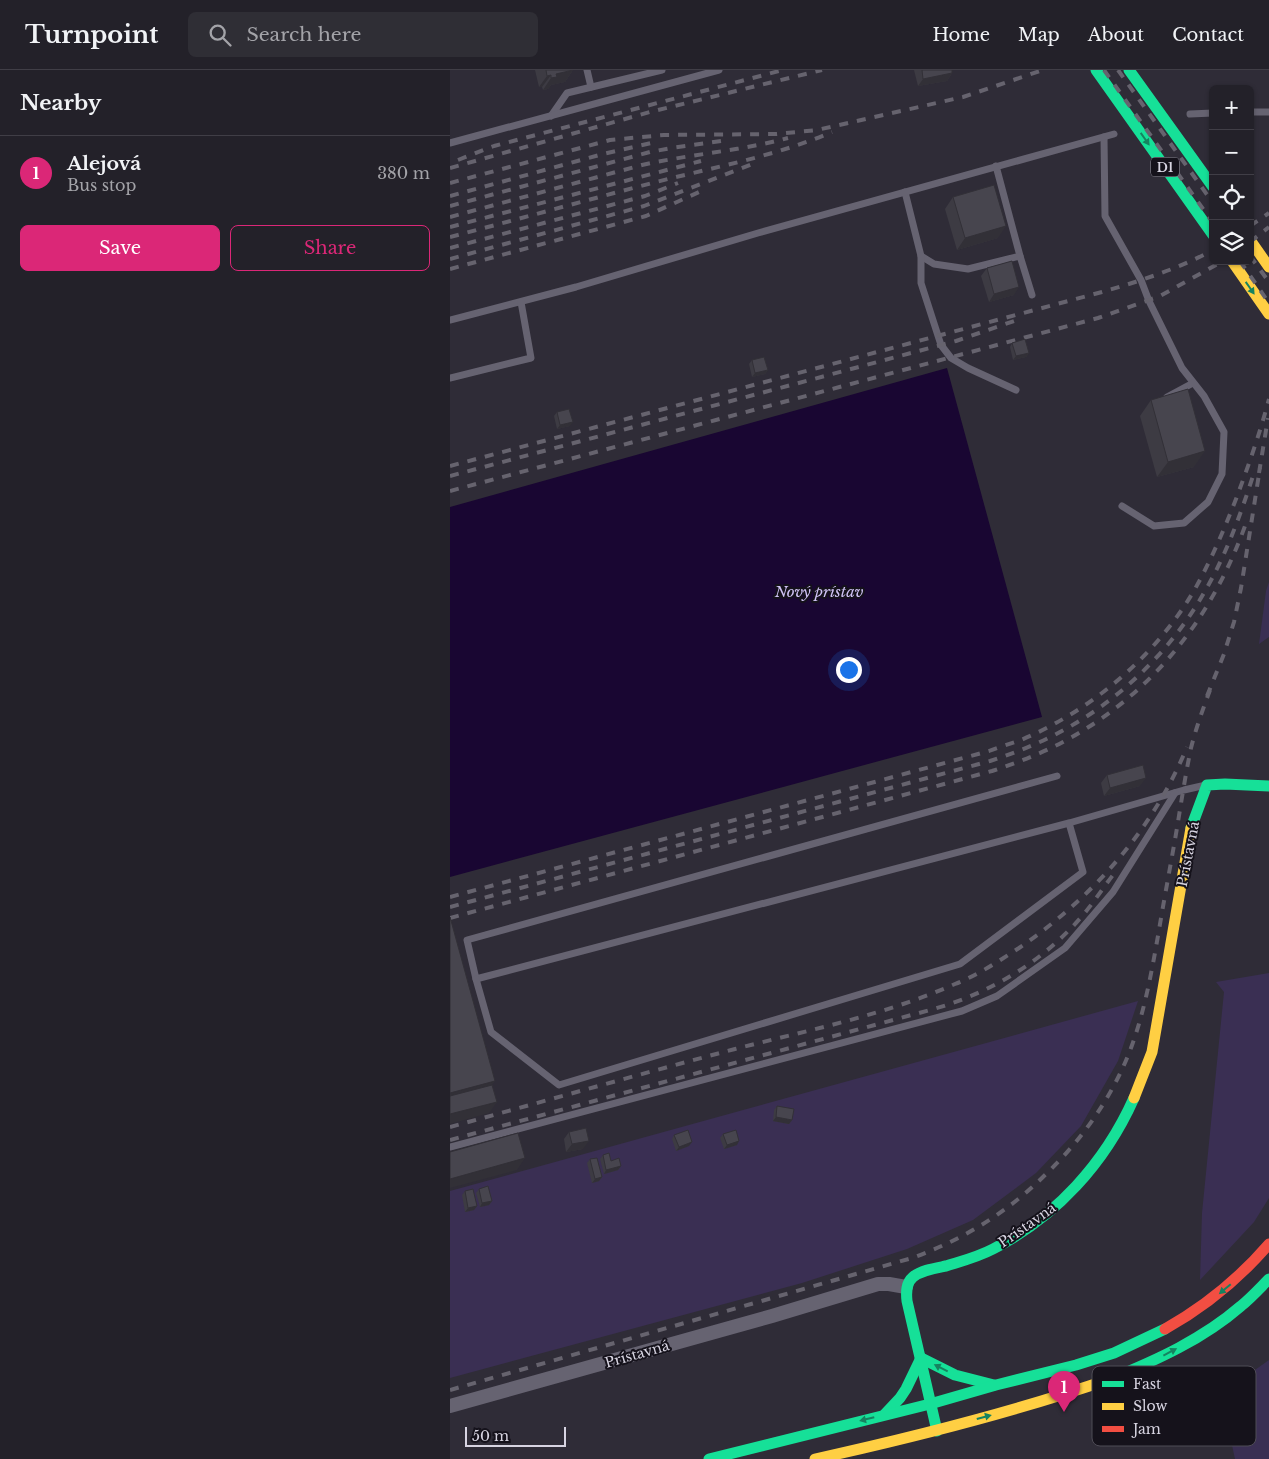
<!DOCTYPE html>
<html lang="en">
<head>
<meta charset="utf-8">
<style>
	:root { --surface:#232129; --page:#2f2e35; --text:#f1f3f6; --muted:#a3a3a8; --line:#403e46; --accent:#db2777 }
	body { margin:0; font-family:"Libre Baskerville",serif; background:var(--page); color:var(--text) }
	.controls { position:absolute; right:15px; top:15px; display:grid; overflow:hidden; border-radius:8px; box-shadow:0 1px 4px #0004 }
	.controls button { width:45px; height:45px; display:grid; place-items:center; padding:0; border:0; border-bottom:1px solid var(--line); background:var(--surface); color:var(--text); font:25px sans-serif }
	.scale { position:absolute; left:15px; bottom:12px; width:101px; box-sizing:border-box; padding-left:5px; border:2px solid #d7d4e1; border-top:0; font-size:14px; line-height:18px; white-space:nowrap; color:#d7d4e1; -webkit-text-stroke:4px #15121b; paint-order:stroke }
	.you { position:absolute; left:398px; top:599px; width:18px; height:18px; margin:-12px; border:4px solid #fff; border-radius:50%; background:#1a73e8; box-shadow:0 0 0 8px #1a73e833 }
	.badge { display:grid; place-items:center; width:32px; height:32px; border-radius:50%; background:var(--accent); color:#fff; font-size:16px; font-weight:700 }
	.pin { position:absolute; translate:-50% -41px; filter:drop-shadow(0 1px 2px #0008) }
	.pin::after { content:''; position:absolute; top:26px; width:18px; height:15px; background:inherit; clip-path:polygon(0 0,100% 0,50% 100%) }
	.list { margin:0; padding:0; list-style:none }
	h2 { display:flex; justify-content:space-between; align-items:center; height:65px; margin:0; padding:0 20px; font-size:21px }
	h2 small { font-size:16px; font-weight:400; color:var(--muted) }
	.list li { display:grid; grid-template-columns:32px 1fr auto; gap:15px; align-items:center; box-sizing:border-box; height:75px; padding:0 20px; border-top:1px solid var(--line) }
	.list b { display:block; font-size:19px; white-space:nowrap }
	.list p { margin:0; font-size:16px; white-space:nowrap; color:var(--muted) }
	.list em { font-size:16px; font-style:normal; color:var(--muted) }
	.actions { display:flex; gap:10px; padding:15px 20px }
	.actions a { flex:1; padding:11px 0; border:1px solid var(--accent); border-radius:8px; text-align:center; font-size:18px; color:var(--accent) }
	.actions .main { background:var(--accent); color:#fff }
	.icon { flex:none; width:28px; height:28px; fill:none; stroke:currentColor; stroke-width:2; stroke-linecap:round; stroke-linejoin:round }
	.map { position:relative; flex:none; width:819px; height:1389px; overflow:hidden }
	header { display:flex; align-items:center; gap:30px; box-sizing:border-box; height:70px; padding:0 25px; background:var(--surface); border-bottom:1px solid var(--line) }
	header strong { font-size:24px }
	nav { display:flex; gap:28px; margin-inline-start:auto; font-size:18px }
	.search { width:350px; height:45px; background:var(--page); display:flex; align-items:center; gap:12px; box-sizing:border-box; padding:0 18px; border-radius:8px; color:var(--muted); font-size:19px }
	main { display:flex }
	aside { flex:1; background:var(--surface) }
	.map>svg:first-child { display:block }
	.green { fill:#3a2f53 }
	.water { fill:#190632 }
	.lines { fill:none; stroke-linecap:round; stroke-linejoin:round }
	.lane { stroke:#666371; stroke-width:7 }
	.street { stroke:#666371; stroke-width:14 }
	.fast { stroke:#16e098; stroke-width:11 }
	.slow { stroke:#ffcf43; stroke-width:11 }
	.jam { stroke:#f24e42; stroke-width:11 }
	.rail { stroke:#66636e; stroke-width:4; stroke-dasharray:9 9; stroke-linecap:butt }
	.wall { fill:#3d3b43 }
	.shaded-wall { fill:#323037 }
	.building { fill:#47454e; stroke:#323037 }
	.oneway { fill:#168360 }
	.labels { text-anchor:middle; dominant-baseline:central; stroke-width:4; stroke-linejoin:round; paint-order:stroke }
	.shield { fill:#15121b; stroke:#9d9aa6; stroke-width:1 }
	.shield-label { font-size:12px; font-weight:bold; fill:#d7d4e1 }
	.street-label { font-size:14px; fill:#d7d4e1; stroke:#15121b }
	.water-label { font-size:15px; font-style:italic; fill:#cfc2f4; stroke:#15121b }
	.key { fill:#15121b; stroke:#4f4c56; stroke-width:1 }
	.key-label { font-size:14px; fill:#d7d4e1 }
</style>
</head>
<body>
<header>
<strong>Turnpoint</strong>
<div class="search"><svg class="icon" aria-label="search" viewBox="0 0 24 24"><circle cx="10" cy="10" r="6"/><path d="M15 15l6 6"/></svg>Search here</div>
<nav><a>Home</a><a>Map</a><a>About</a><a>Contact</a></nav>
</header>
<main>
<aside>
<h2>Nearby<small></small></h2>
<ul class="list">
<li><span class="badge">1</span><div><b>Alejová</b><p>Bus stop</p></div><em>380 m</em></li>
</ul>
<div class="actions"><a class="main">Save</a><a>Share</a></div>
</aside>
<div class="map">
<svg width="819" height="1389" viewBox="0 0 819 1389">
	<rect width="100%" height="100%" fill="#2f2c37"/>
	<!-- green -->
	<g class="green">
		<polygon points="819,512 819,567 809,574 816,521"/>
		<polygon points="819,903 819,1128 804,1152 750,1210 752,1143 774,922 766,912"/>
		<polygon points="688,931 668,991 631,1056 586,1103 523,1150 457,1179 352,1213 0,1308 0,1121"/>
		<polygon points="819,1290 819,1389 785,1389 771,1324"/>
	</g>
	<!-- water -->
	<polygon class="water" points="497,298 592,647 0,807 0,437"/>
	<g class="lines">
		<!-- lane -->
		<g class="lane">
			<polyline points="137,0 141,17"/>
			<polyline points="800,42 819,42"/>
			<polyline points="740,44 763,43"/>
			<polyline points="101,46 117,23 212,0"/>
			<polyline points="654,67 655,146 691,210 699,231 732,298 754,326 774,362 772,404 758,432 734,453 704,456 672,436"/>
			<polyline points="0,73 269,0"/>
			<polyline points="455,122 471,186 484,194 518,199 570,186 546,96"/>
			<polyline points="471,186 471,213 491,275 501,288 518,298 566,320"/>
			<polyline points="570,186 582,225"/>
			<polyline points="0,250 126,217 308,163 664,64"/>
			<polyline points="0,308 81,288 71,232"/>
			<polyline points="717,327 743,313"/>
			<polyline points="607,706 17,870 26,909 619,753 734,720 756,715"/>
			<polyline points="26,909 41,962 109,1015 510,894 633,802 619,753"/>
			<polyline points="0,1077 512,941 547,926 615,878 663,822 725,723"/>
		</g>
		<!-- street -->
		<polyline class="street" points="0,1336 322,1246 428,1214 439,1214 456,1217"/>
		<!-- fast -->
		<g class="fast">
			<polyline points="646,0 763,165"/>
			<polyline points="679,0 763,117"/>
			<polyline points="741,758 757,715 775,714 819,716"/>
			<polyline points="471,1288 505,1305 544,1315"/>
			<path d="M660,1309C707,1290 753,1269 791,1236C801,1228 810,1218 819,1209"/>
			<polyline points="435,1344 450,1328 456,1319 471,1288"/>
			<path d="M487,1361L457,1231C456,1222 456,1213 463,1207C471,1200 486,1198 496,1196C512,1191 528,1187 543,1179C606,1147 655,1093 684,1028"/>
			<polyline points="259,1389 480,1334 546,1315 626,1295 664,1283 715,1259"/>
		</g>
		<!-- slow -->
		<g class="slow">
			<polyline points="800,170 819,197"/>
			<polyline points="782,191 819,244"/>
			<polyline points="684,1028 702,982 741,758"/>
			<path d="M365,1389C465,1367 564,1342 660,1309"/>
		</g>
		<!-- jam -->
		<path class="jam" d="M715,1259C756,1236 788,1210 819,1174"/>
		<!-- rail -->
		<g class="rail">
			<polyline points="654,0 763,153"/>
			<polyline points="668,0 763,133"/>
			<polyline points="8,90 44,76 333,0"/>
			<polyline points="0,98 200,42 372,0"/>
			<polyline points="0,113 160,70 214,65 326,64 367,60 513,27 593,0"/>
			<polyline points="0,126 153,84 206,72"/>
			<polyline points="0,136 200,82 221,78 271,71"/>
			<path d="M0,147L192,95C241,84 290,81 338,68"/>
			<polyline points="800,156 819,143"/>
			<polyline points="0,157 251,91"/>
			<path d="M0,167C69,149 137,130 206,112C265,97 326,86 382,62"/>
			<polyline points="800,172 819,157"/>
			<polyline points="0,178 195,126 228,113"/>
			<polyline points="800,186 819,212"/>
			<polyline points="0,189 194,136 305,93"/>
			<polyline points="790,191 819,233"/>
			<polyline points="0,199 196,146 249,122"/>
			<path d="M0,396L652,222C690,211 728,199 763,180"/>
			<polyline points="809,403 818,348"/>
			<polyline points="0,406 506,271 567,250"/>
			<polyline points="0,421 648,248 710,226 773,191"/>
			<polyline points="757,626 774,584 784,552 791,518 810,398"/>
			<path d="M0,827L539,681C549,677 560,674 571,670C642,640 706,586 745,519C761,490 774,460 786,429C798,397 810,363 819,329"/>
			<path d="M0,837L540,691C564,683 588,674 610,662C669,631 722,580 755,521C776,485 790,446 803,406"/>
			<path d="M0,848L542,701C566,693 590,684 613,672C701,625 761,550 795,456"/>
			<path d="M0,1057C95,1031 190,1004 285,979C359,960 435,945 505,914C528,905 549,891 569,878C642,828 703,760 737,677"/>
			<path d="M0,1070L480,940C539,924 593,892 633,845C644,832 653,818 663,805"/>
			<path d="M0,1320L462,1188C512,1170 557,1143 595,1105C632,1070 663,1026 681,978C695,940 702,900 709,860C715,824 722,788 728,752C732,727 736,702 741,678C746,658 753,639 760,620"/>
		</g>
	</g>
	<!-- wall -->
	<g class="wall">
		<polygon points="85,0 123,0 115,12 101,15 98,19 93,20 92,17 89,17"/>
		<polygon points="464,0 502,0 502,3 497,11 468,16"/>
		<polygon points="503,127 548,168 507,180 495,139"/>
		<polygon points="537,198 564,225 539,232 531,206"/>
		<polygon points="562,273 579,283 576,287 563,290 560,277"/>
		<polygon points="302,290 318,300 315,304 302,307 299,294"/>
		<polygon points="701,330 744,397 707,407 690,346"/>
		<polygon points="107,342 120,356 107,359 104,346"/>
		<polygon points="657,705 690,716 654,726 651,713"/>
		<polygon points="327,1036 342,1050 339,1054 323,1051 324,1040"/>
		<polygon points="119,1062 133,1079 116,1082 114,1069"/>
		<polygon points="273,1064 287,1075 274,1079 270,1068"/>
		<polygon points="224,1065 239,1076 226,1081 222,1069"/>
		<polygon points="153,1085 161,1091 171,1096 168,1100 154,1104 150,1089"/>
		<polygon points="140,1089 152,1107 149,1111 142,1113 137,1093"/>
		<polygon points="29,1119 42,1131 39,1135 30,1137 26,1123"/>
		<polygon points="15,1121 27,1136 24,1140 15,1142 12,1125"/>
	</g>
	<!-- shaded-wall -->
	<g class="shaded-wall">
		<polygon points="123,0 115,12 101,15 98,19 93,20 101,8 106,4"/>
		<polygon points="502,3 497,11 468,16 473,9"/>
		<polygon points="101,5 92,17 89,17 97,6"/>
		<polygon points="556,156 548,168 507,180 515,168"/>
		<polygon points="569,217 564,225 539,232 544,224"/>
		<polygon points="579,283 576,287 563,290 566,286"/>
		<polygon points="318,300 315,304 302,307 305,303"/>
		<polygon points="123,352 120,356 107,359 110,355"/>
		<polygon points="755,381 744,397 707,407 718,392"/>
		<polygon points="696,708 690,716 654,726 660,718"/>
		<polygon points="45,1011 34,1026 0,1035 0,1023"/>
		<polygon points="47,1032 39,1043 0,1054 0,1044"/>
		<polygon points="326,1047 342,1050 339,1054 323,1051"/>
		<polygon points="139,1071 133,1079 116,1082 122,1074"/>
		<polygon points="289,1071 287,1075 274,1079 277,1075"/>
		<polygon points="242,1072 239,1076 226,1081 229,1077"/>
		<polygon points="75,1088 67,1100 0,1118 0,1109"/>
		<polygon points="171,1096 168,1100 154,1104 156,1100"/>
		<polygon points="152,1107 149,1111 142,1113 145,1109"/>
		<polygon points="42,1131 39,1135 30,1137 32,1133"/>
		<polygon points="27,1136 24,1140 15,1142 18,1138"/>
	</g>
	<!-- building -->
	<g class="building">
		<polygon points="96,0 123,0 106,4 107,7 101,8 101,5 97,6"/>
		<polygon points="472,0 502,0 502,3 473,9"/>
		<polygon points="544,115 556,156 515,168 503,127"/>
		<polygon points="562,191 569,217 544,224 537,198"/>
		<polygon points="575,269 579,283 566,286 562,273"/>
		<polygon points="314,287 318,300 305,303 302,290"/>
		<polygon points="738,319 755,381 718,392 701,330"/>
		<polygon points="119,339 123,352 110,355 107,342"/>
		<polygon points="693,695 696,708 660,718 657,705"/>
		<polygon points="0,847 45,1011 0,1023"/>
		<polygon points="42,1015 47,1032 0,1044 0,1026"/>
		<polygon points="327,1036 344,1039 342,1050 326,1047"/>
		<polygon points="136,1058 139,1071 122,1074 119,1062"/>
		<polygon points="238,1060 242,1072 229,1077 224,1065"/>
		<polygon points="286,1060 289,1071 277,1075 273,1064"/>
		<polygon points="68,1063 75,1088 0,1109 0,1082"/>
		<polygon points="159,1083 161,1091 169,1088 171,1096 156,1100 153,1085"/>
		<polygon points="147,1088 152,1107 145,1109 140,1089"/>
		<polygon points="38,1116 42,1131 32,1133 29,1119"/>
		<polygon points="23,1119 27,1136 18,1138 15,1121"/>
	</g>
	<!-- one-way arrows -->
	<defs><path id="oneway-solid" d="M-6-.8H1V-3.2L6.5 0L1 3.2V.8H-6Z" transform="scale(1.25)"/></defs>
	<g class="oneway">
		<use href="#oneway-solid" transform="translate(695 69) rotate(55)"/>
		<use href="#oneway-solid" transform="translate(800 218) rotate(55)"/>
		<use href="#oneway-solid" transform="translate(775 1219) rotate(140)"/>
		<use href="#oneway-solid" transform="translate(720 1282) rotate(-28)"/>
		<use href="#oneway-solid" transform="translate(491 1298) rotate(-153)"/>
		<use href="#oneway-solid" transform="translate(534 1347) rotate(-15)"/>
		<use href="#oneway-solid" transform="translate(417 1349) rotate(166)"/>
	</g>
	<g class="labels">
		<!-- shield labels -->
		<rect class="shield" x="701" y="87.5" width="28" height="19" rx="4"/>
		<g class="shield-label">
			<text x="715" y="97">D1</text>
		</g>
		<!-- street labels -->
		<g class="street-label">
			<text transform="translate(738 784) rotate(-79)">Prístavná</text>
			<text transform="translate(577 1155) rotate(-35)">Prístavná</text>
			<text transform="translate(187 1284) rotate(-16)">Prístavná</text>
		</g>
		<!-- water labels -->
		<g class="water-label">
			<text x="369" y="521">Nový prístav</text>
		</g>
	</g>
	<!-- legend -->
	<rect x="642" y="1296" width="164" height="80" rx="8" class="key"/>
	<rect x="652" y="1311" width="22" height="6" fill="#16e098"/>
	<rect x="652" y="1333" width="22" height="7" fill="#ffcf43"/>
	<rect x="652" y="1356" width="22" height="6" fill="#f24e42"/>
	<g class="key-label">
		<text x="683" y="1319">Fast</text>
		<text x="683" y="1341">Slow</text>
		<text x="683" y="1364">Jam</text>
	</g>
</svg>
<div class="controls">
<button>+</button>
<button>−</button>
<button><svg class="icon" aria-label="locate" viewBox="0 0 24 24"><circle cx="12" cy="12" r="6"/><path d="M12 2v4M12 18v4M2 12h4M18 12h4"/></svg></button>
<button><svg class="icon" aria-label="layers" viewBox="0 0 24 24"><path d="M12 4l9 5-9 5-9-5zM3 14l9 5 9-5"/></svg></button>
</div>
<div class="scale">50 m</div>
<div class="you"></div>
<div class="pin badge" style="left:614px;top:1342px">1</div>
</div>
</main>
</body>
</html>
